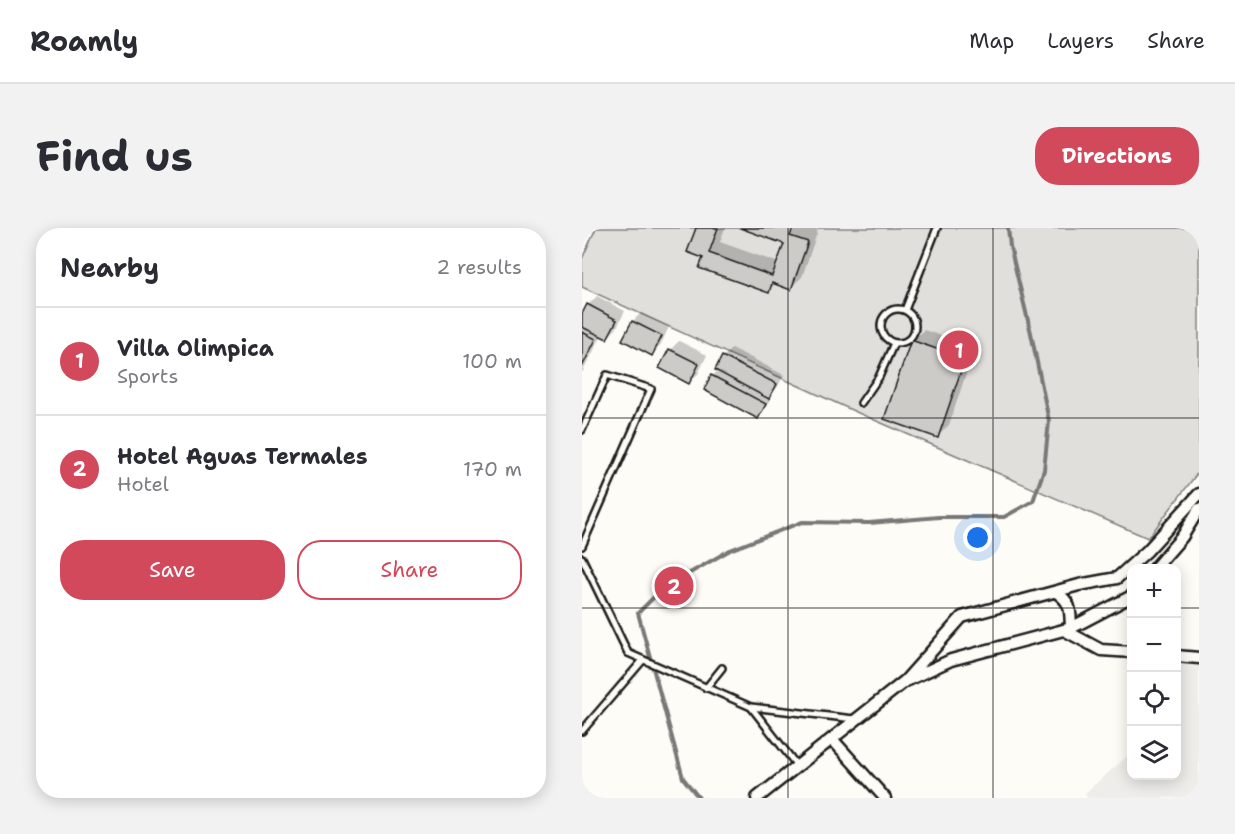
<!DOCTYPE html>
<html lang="en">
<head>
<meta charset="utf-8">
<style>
	:root { --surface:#fff; --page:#f2f2f3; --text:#2b2b33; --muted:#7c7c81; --line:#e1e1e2; --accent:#d1495b }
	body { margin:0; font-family:"Shantell Sans",sans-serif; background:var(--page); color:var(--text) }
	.controls { position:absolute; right:18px; bottom:18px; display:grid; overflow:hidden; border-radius:12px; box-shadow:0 3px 15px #0003 }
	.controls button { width:54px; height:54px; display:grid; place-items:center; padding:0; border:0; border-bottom:2px solid var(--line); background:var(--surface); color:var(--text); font:30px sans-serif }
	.you { position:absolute; left:396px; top:310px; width:21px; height:21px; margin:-15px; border:4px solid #fff; border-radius:50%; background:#1a73e8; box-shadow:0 0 0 9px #1a73e833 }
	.badge { display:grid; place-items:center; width:39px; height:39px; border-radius:50%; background:var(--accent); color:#fff; font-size:20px; font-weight:700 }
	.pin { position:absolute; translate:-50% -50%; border:3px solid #fff; box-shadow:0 2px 6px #0006 }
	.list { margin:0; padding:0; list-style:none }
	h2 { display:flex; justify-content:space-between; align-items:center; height:78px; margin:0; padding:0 24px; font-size:26px }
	h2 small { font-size:20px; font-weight:400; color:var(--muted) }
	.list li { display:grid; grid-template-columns:39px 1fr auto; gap:18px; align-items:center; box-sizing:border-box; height:108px; padding:0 24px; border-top:2px solid var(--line) }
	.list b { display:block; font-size:22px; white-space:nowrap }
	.list p { margin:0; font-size:20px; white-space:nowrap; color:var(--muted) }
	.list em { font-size:20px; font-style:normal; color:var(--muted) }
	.actions { display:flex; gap:12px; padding:18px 24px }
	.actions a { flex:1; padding:14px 0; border:2px solid var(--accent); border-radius:24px; text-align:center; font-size:21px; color:var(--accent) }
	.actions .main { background:var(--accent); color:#fff }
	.icon { flex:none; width:33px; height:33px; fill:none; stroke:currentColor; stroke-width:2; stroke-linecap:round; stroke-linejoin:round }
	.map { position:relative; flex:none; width:617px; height:570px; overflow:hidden; border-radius:24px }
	header { display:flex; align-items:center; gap:36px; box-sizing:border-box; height:84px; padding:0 30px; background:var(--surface); border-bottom:2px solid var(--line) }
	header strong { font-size:28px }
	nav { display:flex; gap:33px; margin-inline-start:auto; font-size:21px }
	.intro { display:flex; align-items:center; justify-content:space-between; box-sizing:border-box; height:144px; padding:0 36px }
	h1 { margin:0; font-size:42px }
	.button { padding:15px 27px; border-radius:24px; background:var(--accent); color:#fff; font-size:21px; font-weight:700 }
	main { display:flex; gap:36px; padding:0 36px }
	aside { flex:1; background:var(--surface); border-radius:24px; box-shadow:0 3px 15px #0003 }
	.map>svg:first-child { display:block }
	.built { fill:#eeede9 }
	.green { fill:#e0dfdb; stroke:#7e7e7c; stroke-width:1.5 }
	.shadow { fill:#0003 }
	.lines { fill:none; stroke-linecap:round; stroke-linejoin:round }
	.stream { stroke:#797876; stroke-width:4 }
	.building { fill:#cccbc8; stroke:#1c1c1c; stroke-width:1.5 }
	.lane-casing { stroke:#1c1c1c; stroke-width:10 }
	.street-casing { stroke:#1c1c1c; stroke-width:15 }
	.lane { stroke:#fdfcf7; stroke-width:5 }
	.street { stroke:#fdfcf7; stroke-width:10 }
	.grid { fill:none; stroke:#1c1c1c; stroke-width:1.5; stroke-opacity:0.55 }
</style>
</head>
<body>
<header>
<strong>Roamly</strong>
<nav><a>Map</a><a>Layers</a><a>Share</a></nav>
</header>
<div class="intro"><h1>Find us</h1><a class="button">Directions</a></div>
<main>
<aside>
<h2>Nearby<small>2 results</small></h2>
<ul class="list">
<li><span class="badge">1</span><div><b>Villa Olimpica</b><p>Sports</p></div><em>100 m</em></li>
<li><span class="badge">2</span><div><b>Hotel Aguas Termales</b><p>Hotel</p></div><em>170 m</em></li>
</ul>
<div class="actions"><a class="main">Save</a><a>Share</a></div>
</aside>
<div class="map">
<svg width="617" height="570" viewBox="0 0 617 570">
	<rect width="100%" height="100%" fill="#fdfcf7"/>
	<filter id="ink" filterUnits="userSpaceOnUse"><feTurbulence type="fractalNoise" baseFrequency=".0167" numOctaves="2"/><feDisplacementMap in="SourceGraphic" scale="12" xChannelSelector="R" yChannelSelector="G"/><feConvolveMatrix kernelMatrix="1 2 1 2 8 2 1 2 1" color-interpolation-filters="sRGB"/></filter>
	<g filter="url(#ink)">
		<!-- built -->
		<polygon class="built" points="595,437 617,438 617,570 505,570 503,565 549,525 550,548 594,548"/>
		<!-- green -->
		<polygon class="green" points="14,0 617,0 617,243 566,310 274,184 0,59 0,31"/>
		<!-- shadow -->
		<g class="shadow">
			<polygon points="115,0 143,0 138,14 197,35 204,15 162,0 209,0 208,4 211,4 212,0 229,0 236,2 220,49 208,60 194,55 186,63 123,29"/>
			<polygon points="15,68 43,83 34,101 25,110 20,107 0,145 0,89 6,77"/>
			<polygon points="59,85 87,99 78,118 70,126 51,93"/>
			<polygon points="342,102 393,119 367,197 355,208 330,113"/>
			<polygon points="97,113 125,127 116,146 107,154 88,122"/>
			<polygon points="150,120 202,147 195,160 190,166 191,167 184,180 176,189 130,148 136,143 135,142 141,129"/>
		</g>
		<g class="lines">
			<!-- stream -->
			<polyline class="stream" points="117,570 101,550 56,385 80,361 148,322 220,294 287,295 357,289 422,289 451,273 462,242 467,193 449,105 428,18 426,0"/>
		</g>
		<!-- building -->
		<g class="building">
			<polygon points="114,0 136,0 127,25 190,48 202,16 158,0 211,0 208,8 226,14 209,62 190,55 187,65 117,40 121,30 105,24"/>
			<polygon points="5,76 35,92 25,111 0,99 0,86"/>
			<polygon points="50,93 80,108 70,128 40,112"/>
			<polygon points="0,104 14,111 0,139"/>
			<polygon points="329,112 383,131 356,210 302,191"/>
			<polygon points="87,121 117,136 107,156 77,140"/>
			<polygon points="140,128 195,156 187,171 133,142"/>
			<polygon points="129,147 184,176 176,191 122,162"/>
		</g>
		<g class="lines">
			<defs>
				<g id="lane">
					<circle cx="316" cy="98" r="17"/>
					<polyline points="323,82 355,0"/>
					<polyline points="279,175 297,149 312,115"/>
					<polyline points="0,202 25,147 69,161 0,318"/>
					<polyline points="0,330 46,425 169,479 272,491"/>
					<polyline points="124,460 140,440"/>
					<polyline points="169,479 216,539"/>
					<polyline points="0,503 61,432"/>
				</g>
				<g id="street">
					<polyline points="573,340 600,309 617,281"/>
					<path d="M474,364C490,375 488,382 489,400"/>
					<polyline points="482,402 519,422 550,424"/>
					<polyline points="594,428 617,430"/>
					<polyline points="326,452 369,432 489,400 550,368"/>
					<polyline points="251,512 303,570"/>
					<polyline points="175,570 323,453 380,389 497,357 535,350 565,323 617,266"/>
				</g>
			</defs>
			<!-- lane casing -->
			<use href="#lane" class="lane-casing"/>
			<!-- street casing -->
			<use href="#street" class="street-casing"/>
			<!-- lane -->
			<use href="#lane" class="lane"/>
			<!-- street -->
			<use href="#street" class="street"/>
		</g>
	</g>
	<!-- grid -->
	<path class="grid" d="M206,0V570M411,0V570M0,190H617M0,380H550M594,380H617"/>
</svg>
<div class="controls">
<button>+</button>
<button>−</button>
<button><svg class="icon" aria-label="locate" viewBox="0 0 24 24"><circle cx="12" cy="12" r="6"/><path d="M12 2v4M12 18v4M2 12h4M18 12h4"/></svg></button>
<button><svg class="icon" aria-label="layers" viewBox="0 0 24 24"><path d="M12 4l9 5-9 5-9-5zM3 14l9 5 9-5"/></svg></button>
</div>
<div class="you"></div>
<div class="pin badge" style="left:377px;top:122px">1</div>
<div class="pin badge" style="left:92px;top:358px">2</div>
</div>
</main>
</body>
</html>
